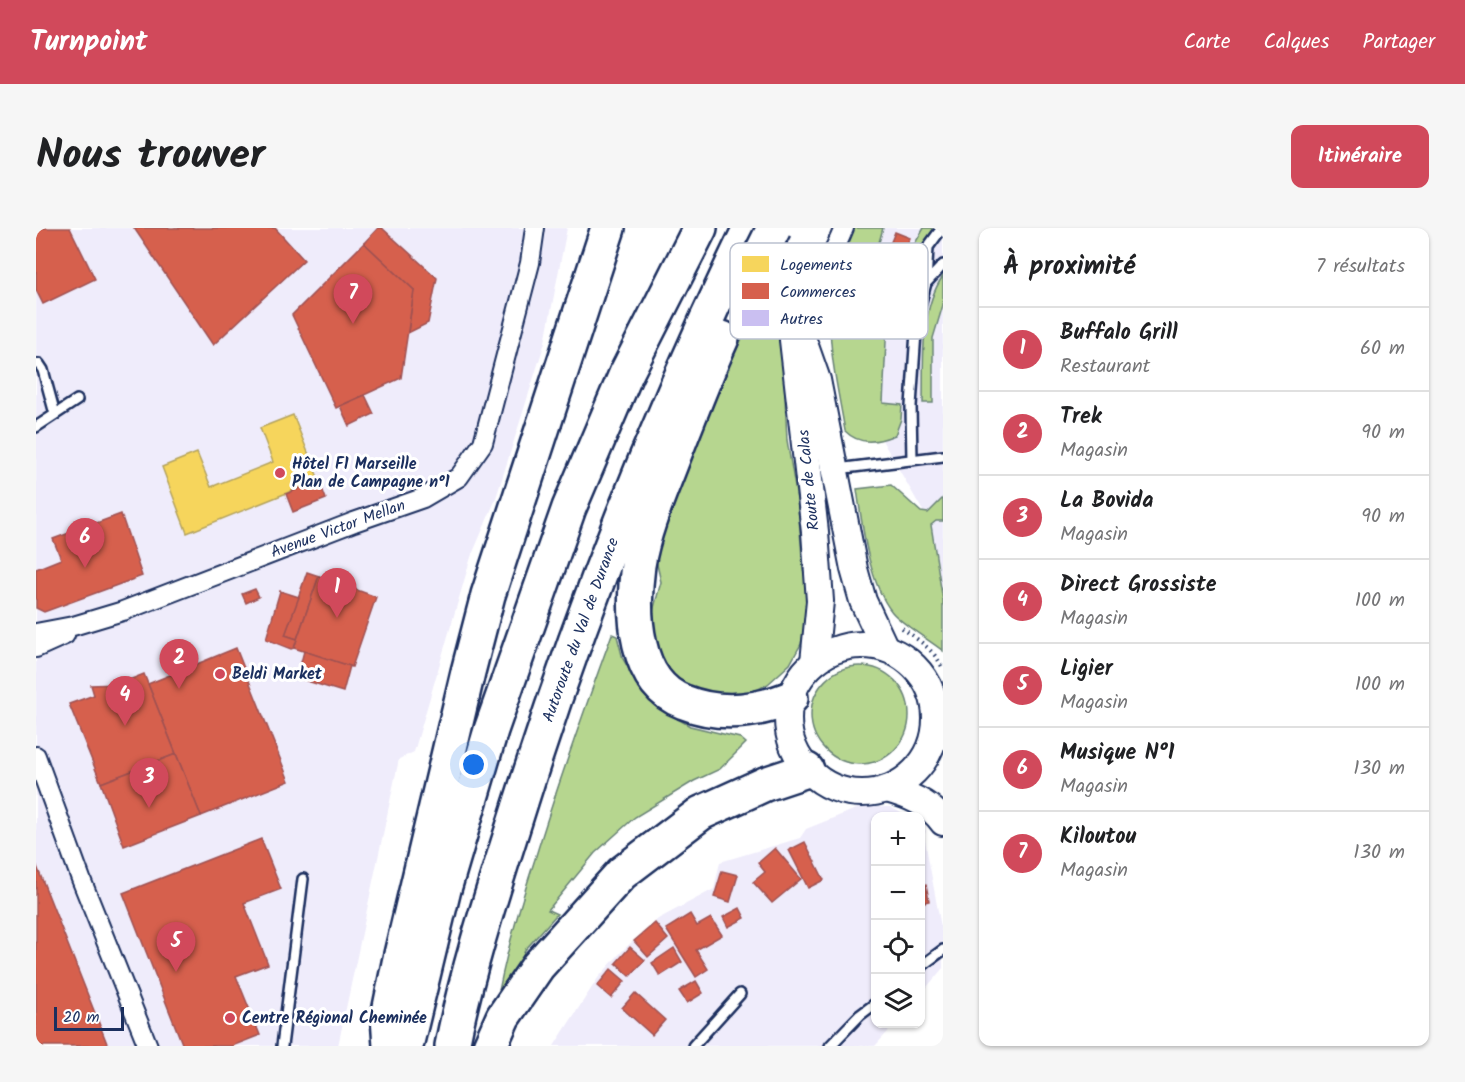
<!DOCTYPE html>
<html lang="fr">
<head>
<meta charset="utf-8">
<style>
	:root { --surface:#fff; --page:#f6f6f6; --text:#202124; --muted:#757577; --line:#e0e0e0; --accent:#d1495b }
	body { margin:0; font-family:Kalam,sans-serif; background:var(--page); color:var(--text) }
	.controls { position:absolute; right:18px; bottom:18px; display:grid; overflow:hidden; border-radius:12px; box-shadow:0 2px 4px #0004 }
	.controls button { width:54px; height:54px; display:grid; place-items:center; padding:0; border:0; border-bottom:2px solid var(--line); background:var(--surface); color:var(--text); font:30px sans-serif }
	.scale { position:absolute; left:18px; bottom:15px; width:70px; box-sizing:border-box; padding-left:6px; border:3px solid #1b2f5e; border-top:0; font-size:16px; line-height:21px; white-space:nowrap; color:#1b2f5e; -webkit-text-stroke:4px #fff; paint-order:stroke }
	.you { position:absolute; left:438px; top:537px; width:21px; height:21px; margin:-15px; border:4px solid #fff; border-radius:50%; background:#1a73e8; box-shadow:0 0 0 9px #1a73e833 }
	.badge { display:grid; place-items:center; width:39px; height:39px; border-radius:50%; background:var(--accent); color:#fff; font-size:20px; font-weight:700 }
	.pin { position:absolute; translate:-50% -50px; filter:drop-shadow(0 2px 3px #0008) }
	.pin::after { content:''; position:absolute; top:32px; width:21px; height:18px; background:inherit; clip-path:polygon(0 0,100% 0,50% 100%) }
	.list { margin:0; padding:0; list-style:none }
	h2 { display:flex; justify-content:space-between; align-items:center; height:78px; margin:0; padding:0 24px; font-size:26px }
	h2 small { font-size:20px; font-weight:400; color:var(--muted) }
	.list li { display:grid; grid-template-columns:39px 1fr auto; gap:18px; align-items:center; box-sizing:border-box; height:84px; padding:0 24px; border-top:2px solid var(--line) }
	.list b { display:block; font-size:22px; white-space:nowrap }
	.list p { margin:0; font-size:20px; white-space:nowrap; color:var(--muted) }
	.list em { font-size:20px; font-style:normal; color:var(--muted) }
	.icon { flex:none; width:33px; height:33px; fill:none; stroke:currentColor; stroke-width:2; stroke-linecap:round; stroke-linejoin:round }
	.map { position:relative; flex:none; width:907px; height:818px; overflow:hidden; border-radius:12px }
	header { display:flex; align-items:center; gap:36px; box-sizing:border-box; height:84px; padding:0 30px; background:var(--accent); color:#fff }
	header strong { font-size:28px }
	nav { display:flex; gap:33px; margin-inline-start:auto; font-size:21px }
	.intro { display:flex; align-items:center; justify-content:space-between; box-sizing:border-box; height:144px; padding:0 36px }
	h1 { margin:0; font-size:42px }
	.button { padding:15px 27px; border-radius:12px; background:var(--accent); color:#fff; font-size:21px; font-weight:700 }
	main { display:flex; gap:36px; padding:0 36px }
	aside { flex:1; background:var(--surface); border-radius:12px; box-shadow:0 2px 4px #0004 }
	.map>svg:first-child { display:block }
	.built { fill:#efecfb }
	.green { fill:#b6d68f; stroke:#688276; stroke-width:1.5 }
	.homes { fill:#f6d55c; stroke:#b4a35d; stroke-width:1.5 }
	.shops { fill:#d6604d; stroke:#9e5152; stroke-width:1.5 }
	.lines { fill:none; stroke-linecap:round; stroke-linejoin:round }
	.service-casing { stroke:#1b2f5e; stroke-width:14 }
	.minor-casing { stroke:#1b2f5e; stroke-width:22 }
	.secondary-casing { stroke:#1b2f5e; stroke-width:30 }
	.motorway-casing { stroke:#1b2f5e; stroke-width:38 }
	.path { stroke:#1b2f5e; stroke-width:4; stroke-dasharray:1.5 4.5; stroke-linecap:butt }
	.service { stroke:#fff; stroke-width:9 }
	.minor { stroke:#fff; stroke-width:18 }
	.secondary { stroke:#fff; stroke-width:26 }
	.motorway { stroke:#fff; stroke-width:33 }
	.motorway-bridge-casing { stroke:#1b2f5e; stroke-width:38; stroke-linecap:butt }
	.motorway-bridge { stroke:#fff; stroke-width:33 }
	.poi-dot { fill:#d1495b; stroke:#fff; stroke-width:2 }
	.labels { text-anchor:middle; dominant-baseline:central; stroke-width:6; stroke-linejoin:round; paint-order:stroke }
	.poi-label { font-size:16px; font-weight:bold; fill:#1b2f5e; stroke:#fff; text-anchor:start }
	.street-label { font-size:16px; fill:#1b2f5e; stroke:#fff }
	.key { fill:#fff; stroke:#bbc1cf; stroke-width:1.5 }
	.key-label { font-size:16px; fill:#1b2f5e }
</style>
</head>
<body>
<header>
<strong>Turnpoint</strong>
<nav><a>Carte</a><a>Calques</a><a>Partager</a></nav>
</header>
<div class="intro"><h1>Nous trouver</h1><a class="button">Itinéraire</a></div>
<main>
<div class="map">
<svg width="907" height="818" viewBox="0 0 907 818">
	<rect width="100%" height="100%" fill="#fff"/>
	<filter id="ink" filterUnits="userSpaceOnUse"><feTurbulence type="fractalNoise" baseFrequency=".0167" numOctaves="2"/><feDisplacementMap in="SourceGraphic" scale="12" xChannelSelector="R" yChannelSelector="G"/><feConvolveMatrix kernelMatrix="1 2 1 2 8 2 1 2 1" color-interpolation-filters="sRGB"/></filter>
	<g filter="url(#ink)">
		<!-- built -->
		<g class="built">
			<polygon points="0,0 531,0 509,114 459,273 435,329 378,524 363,531 302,818 0,818"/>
			<polygon points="847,0 907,0 907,373 895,297 824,174 839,30"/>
			<polygon points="825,579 854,579 871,588 840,588 840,796 859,796 839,818 518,818 562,750 587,722 622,691 678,661 684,634 764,610 770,601"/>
			<polygon points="885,599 890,603 888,607 907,710 907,740 885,766"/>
		</g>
		<!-- green -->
		<g class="green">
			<path d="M817,0H847L839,29L865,39L888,0H900L877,30L868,54L879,57V59L861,56L851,93L847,175L866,177L865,191L859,207C841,214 824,218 809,203C803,167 794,130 794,93C794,72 802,50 807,30L823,36L827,23L810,15Z"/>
			<path d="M907,48V77L897,110V175H887C888,134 883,83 907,48Z"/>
			<polygon points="730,60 747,128 751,212 762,277 767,342 772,347 772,383 765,416 754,436 732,456 713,466 681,471 636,448 619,432 616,387 625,354 620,332 639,264 669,188"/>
			<path d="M855,257L885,284L892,285L907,270V293H900L895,297L907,373V423C892,411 867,397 856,384C833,356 826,297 821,261Z"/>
			<path d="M576,406L581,408L587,431L605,462L628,483L654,498L704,510L710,515L684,541L658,553L599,589L559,625L512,682L521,686L489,722L484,738L463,763C472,717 485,674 499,631C522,555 549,480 576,406Z"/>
			<circle cx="824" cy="487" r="49"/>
		</g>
		<!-- homes -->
		<polygon class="homes" points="257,187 283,252 151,305 126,239 161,225 175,259 237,234 224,200"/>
		<!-- shops -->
		<g class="shops">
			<polygon points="0,0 34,0 59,51 7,76 0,62"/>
			<polygon points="98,0 239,0 268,32 177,117"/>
			<polygon points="342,0 346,0 401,50 392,95 372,105 378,62 328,15"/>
			<polygon points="859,4 874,10 865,31 850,26"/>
			<polygon points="328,15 378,62 365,150 300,180 256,87"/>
			<polygon points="329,167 338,186 313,198 304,178"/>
			<polygon points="283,252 290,271 257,284 250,266"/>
			<polygon points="85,286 106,348 8,384 0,380 0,341 25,331 17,311"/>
			<polygon points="271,344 283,348 261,411 249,407"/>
			<polygon points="283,348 340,369 316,439 258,420"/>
			<polygon points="219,361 223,369 210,375 206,366"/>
			<polygon points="244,363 263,369 249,407 261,411 258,420 255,421 230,411"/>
			<polygon points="200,420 253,553 165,588 112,456"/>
			<polygon points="268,423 314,438 307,464 261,450"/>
			<polygon points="108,446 140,526 65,555 33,476 58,467 55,457 83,456"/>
			<polygon points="140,526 165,588 88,618 65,555"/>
			<polygon points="225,611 245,661 208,675 232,736 200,748 224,807 196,818 147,818 87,665"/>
			<polygon points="769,614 788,652 772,660 753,622"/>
			<polygon points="739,620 765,651 736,675 717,654 729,644 722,635"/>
			<polygon points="0,636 72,818 0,818"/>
			<polygon points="686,643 702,647 694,674 678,669"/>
			<polygon points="890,656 893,673 884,675 884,657"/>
			<polygon points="704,680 709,690 692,699 687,689"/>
			<polygon points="654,686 661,698 675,690 686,707 660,722 672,741 660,749 630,701"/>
			<polygon points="619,695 632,711 612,729 598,713"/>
			<polygon points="594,719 609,732 594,748 580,735"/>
			<polygon points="638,720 646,734 624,748 616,735"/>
			<polygon points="575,741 589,753 575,770 561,758"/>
			<polygon points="660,753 667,765 651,775 643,763"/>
			<polygon points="599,765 629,792 616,807 586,780"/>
		</g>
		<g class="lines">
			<defs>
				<g id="service">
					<polyline points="890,55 892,19 906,0"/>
					<polyline points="0,136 3,136 7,142 19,186"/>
					<polyline points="0,199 41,172"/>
					<polyline points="876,232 875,178 881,89 890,55 907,37"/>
					<polyline points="801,241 907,228"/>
					<polyline points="884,739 907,722"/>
					<polyline points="246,818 267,651"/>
					<polyline points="657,818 704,766"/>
					<polyline points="794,818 824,787 840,775"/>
				</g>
				<g id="minor">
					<path d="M752,70C783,48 794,35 808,0"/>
					<polyline points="0,405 37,398 87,383 318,294 387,270 423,249 447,215 494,35 499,0"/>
					<polyline points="0,420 29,407"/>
					<polyline points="0,528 45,651 112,818"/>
				</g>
				<g id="secondary">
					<polyline points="732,0 752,70 781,152 818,341 827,373 849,420"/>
					<polyline points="757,112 779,304 784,373 778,434"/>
					<circle cx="826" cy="491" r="74"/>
					<path d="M851,561C872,567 894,575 907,594"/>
				</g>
				<g id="motorway">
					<path d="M686,110C668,150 652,192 636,233C623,267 608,301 602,337C596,383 597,455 648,474C683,488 720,484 755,470"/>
					<polyline points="354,818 352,789 363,735 432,444 452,367 572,0"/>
					<polyline points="370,818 408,661 455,502 533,280 590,146 664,0"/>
					<path d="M416,818C432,737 459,657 484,577C546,380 623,186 714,0"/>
					<polyline points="454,818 467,789 502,738 586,645 665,585 729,556 771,542"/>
				</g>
			</defs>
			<!-- service casing -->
			<use href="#service" class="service-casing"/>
			<!-- minor casing -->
			<use href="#minor" class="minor-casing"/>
			<!-- secondary casing -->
			<use href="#secondary" class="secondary-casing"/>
			<!-- motorway casing -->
			<use href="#motorway" class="motorway-casing"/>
			<!-- path -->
			<g class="path">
				<polyline points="788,95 792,64"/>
				<path d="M866,400C882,412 899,422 907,441"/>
			</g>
			<!-- service -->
			<use href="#service" class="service"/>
			<!-- minor -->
			<use href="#minor" class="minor"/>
			<!-- secondary -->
			<use href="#secondary" class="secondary"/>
			<!-- motorway -->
			<use href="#motorway" class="motorway"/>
			<defs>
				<polyline id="motorway-bridge" points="722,32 738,0"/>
			</defs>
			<!-- motorway-bridge casing -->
			<use href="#motorway-bridge" class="motorway-bridge-casing"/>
			<!-- motorway-bridge -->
			<use href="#motorway-bridge" class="motorway-bridge"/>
		</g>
	</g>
	<!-- markers -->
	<g class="poi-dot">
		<circle cx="244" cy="245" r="6"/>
		<circle cx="184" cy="446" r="6"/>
		<circle cx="194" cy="790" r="6"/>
	</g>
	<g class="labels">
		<!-- poi labels -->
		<g class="poi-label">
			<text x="256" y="236">Hôtel F1 Marseille<tspan x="256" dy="18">Plan de Campagne n°1</tspan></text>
			<text x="196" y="446">Beldi Market</text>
			<text x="206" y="790">Centre Régional Cheminée</text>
		</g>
		<!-- street labels -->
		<g class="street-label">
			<text transform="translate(773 252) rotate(-96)">Route de Calas</text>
			<text transform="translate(302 301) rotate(-20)">Avenue Victor Mellan</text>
			<text transform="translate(545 402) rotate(-70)">Autoroute du Val de Durance</text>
		</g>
	</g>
	<!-- legend -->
	<rect x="694" y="15" width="198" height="96" rx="9" class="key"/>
	<rect x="706" y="28" width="27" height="16" fill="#f6d55c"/>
	<rect x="706" y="55" width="27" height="16" fill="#d6604d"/>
	<rect x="706" y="82" width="27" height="16" fill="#cabff1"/>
	<g class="key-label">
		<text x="744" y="42">Logements</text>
		<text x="744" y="69">Commerces</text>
		<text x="744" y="96">Autres</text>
	</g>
</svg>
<div class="controls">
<button>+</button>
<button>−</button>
<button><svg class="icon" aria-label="locate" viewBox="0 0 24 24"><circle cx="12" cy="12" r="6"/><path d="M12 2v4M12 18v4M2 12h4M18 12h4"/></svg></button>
<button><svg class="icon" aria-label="layers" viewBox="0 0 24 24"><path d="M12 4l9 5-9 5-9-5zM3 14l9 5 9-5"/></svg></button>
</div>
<div class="scale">20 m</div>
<div class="you"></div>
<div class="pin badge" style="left:301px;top:390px">1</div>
<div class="pin badge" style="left:143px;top:461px">2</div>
<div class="pin badge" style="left:113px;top:580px">3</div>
<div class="pin badge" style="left:89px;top:498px">4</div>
<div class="pin badge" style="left:140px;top:744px">5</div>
<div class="pin badge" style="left:49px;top:340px">6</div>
<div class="pin badge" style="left:317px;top:96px">7</div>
</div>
<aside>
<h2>À proximité<small>7 résultats</small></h2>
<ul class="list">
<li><span class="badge">1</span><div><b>Buffalo Grill</b><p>Restaurant</p></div><em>60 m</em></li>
<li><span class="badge">2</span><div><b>Trek</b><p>Magasin</p></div><em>90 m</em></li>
<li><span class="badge">3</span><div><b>La Bovida</b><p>Magasin</p></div><em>90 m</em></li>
<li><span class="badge">4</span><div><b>Direct Grossiste</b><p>Magasin</p></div><em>100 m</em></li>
<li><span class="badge">5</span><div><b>Ligier</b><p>Magasin</p></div><em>100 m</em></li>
<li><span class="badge">6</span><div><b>Musique N°1</b><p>Magasin</p></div><em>130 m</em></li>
<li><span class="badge">7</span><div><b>Kiloutou</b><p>Magasin</p></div><em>130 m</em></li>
</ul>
</aside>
</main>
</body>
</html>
